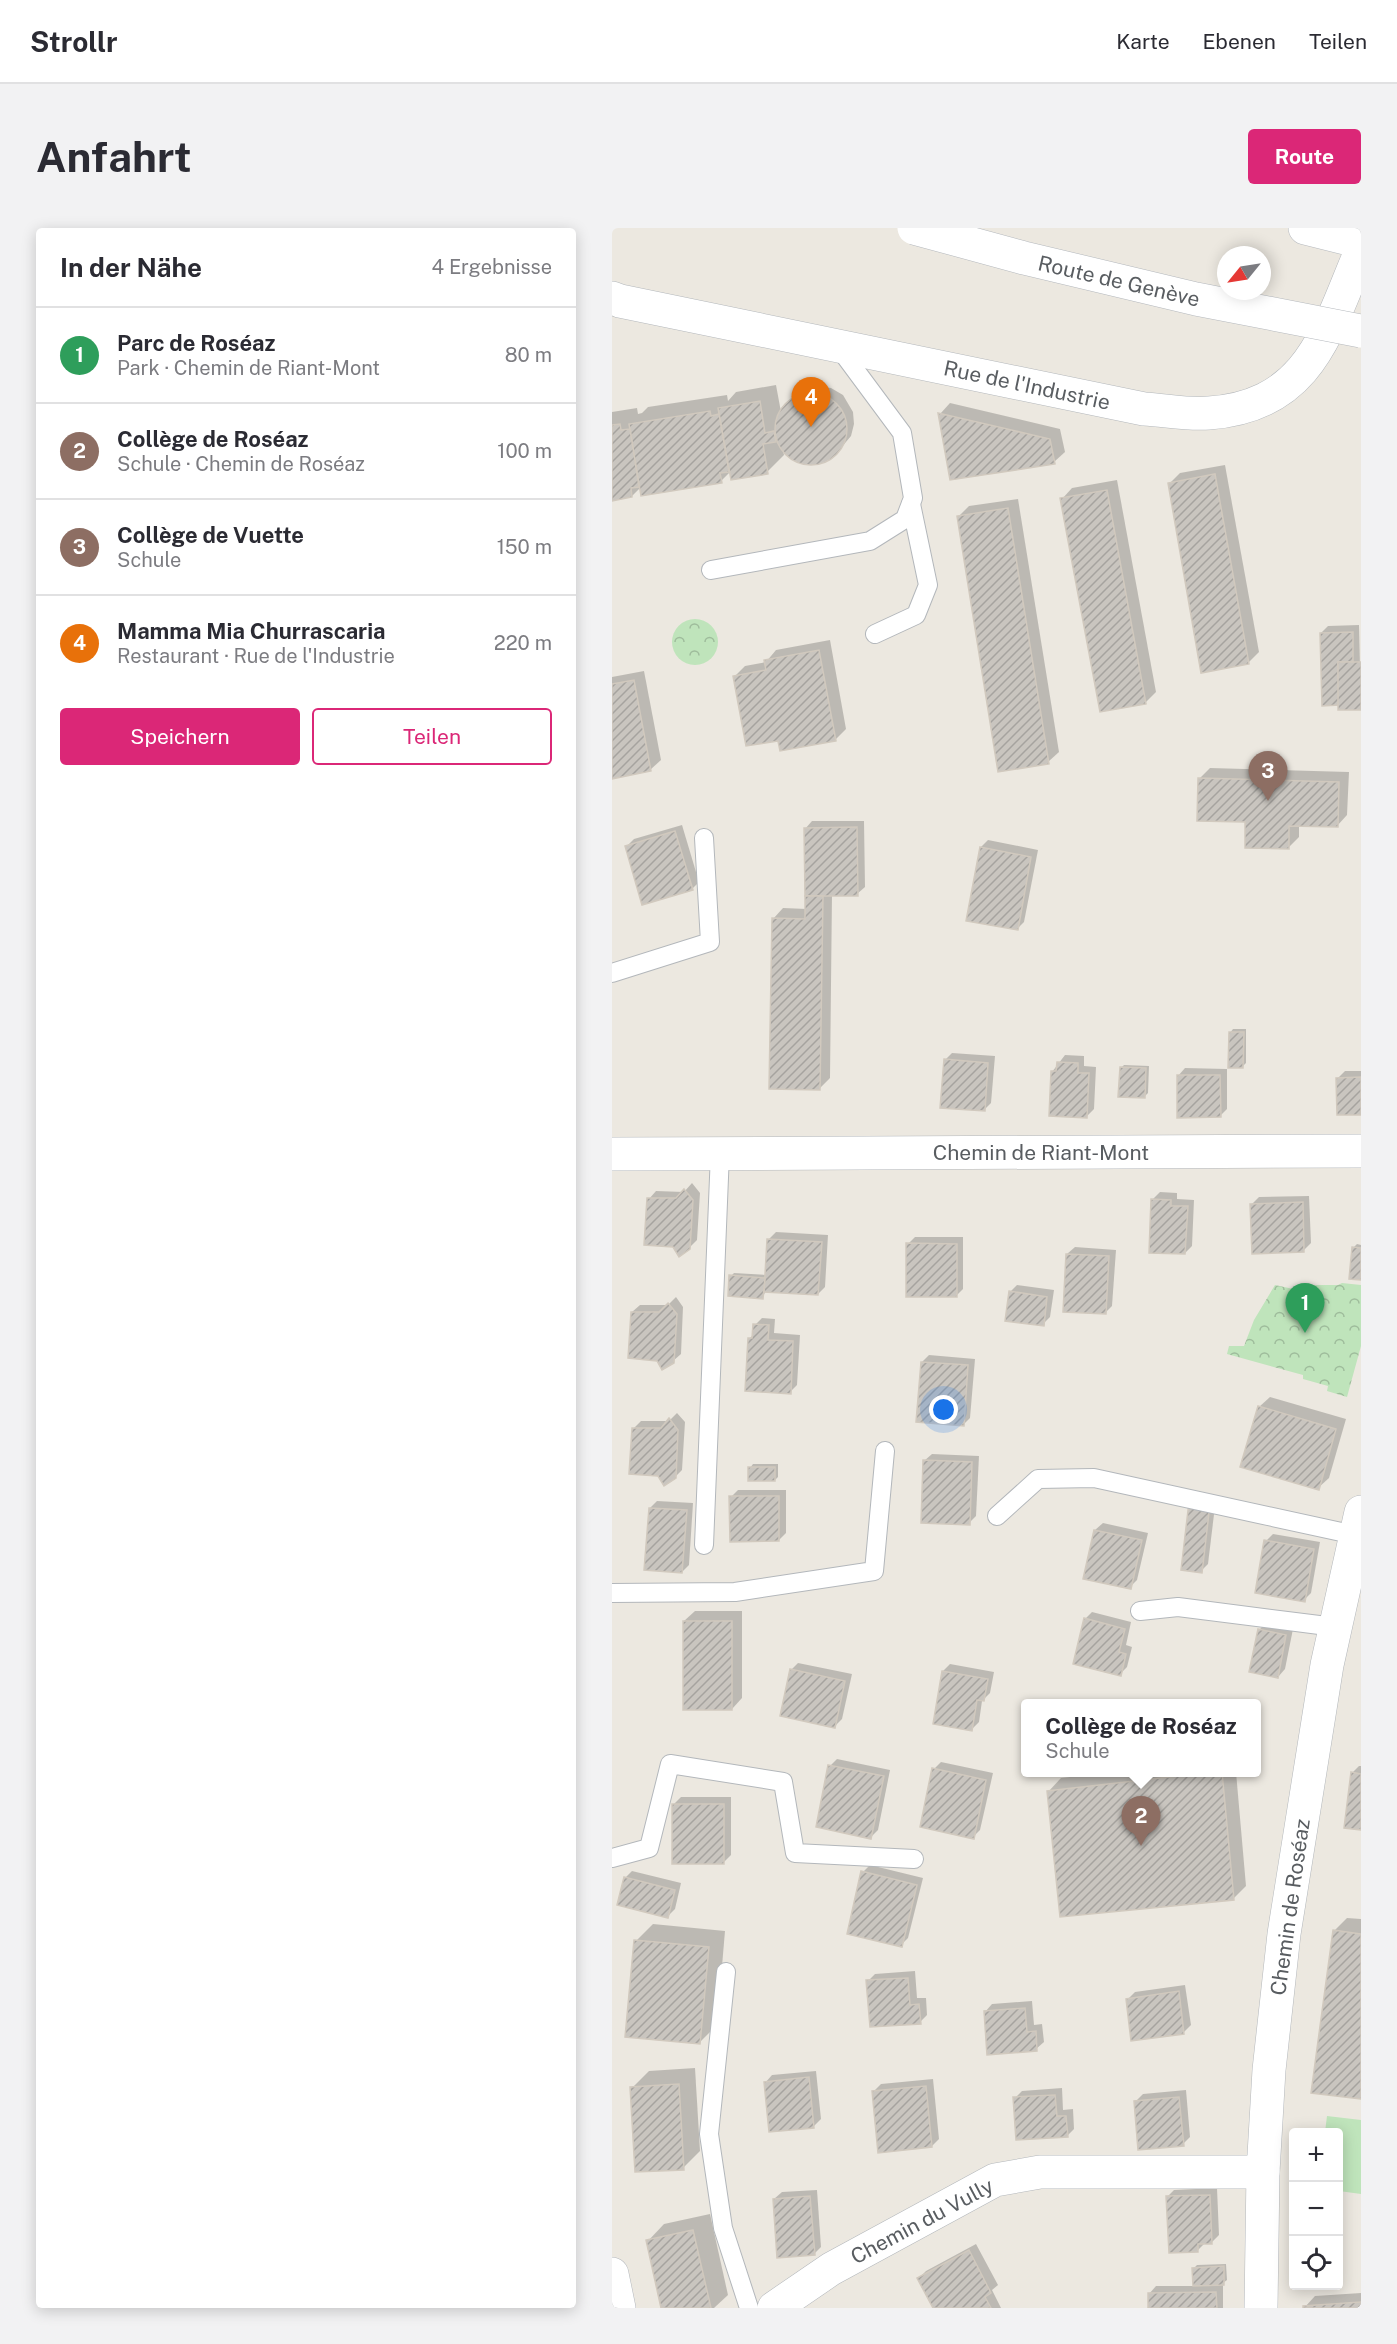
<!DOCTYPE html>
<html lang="de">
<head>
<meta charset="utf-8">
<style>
	:root { --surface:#fff; --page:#f2f2f3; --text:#2b2b33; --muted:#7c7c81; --line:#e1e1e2; --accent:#db2777 }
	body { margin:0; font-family:"Public Sans",sans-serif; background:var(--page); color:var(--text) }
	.controls { position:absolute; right:18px; bottom:18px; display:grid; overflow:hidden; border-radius:6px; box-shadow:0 3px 15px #0003 }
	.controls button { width:54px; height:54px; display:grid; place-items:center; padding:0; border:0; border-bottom:2px solid var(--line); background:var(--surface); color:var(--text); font:30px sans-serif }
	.compass { position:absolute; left:605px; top:18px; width:54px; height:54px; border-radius:50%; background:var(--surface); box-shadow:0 3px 15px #0003; rotate:240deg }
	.you { position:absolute; left:332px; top:1182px; width:21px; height:21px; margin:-15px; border:4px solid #fff; border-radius:50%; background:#1a73e8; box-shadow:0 0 0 9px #1a73e833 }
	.badge { display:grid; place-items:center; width:39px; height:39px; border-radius:50%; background:var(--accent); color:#fff; font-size:20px; font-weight:700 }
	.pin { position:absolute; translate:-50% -50px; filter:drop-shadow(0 2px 3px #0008) }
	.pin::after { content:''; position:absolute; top:32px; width:21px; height:18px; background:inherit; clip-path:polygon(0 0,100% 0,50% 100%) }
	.popup { position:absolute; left:409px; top:1471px; width:240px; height:78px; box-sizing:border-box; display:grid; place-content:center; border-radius:6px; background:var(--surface); filter:drop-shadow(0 2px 4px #0005); font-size:20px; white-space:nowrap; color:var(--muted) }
	.popup b { font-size:22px; color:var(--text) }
	.popup::after { content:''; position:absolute; left:50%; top:100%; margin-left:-12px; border:12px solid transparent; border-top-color:var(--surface) }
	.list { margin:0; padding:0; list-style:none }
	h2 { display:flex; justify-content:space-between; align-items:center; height:78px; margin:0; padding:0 24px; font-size:26px }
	h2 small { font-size:20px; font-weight:400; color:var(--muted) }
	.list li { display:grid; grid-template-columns:39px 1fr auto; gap:18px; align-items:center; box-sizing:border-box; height:96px; padding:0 24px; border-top:2px solid var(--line) }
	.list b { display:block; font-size:22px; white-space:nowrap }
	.list p { margin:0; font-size:20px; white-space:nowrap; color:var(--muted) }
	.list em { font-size:20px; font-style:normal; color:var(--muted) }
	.actions { display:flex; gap:12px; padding:18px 24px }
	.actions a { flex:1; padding:14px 0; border:2px solid var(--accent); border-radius:6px; text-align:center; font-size:21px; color:var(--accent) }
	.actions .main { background:var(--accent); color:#fff }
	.icon { flex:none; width:33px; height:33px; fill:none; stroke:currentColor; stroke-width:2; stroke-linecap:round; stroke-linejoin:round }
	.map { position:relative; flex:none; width:749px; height:2080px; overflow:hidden; border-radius:6px }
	header { display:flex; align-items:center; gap:36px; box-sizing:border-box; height:84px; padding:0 30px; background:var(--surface); border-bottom:2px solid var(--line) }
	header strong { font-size:28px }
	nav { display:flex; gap:33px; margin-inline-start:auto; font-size:21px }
	.intro { display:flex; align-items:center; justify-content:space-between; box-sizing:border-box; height:144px; padding:0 36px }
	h1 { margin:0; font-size:42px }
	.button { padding:15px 27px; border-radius:6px; background:var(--accent); color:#fff; font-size:21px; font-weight:700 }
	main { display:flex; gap:36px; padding:0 36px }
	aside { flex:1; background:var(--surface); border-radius:6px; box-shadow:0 3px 15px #0003 }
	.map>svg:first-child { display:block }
	.forest { fill:url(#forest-crowns) }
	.pitch { fill:#bfe4bb }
	.shadow { fill:#0003 }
	.building { fill:url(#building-hatch); stroke:#d1c9be; stroke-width:1.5 }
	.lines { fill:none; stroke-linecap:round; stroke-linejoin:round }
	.lane-casing { stroke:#b3b7bb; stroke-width:20 }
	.street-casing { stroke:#b3b7bb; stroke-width:34 }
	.secondary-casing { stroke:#b4b8bd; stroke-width:34 }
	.lane { stroke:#fff; stroke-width:18 }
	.street { stroke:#fff; stroke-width:33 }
	.secondary { stroke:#fff; stroke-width:33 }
	.secondary-bridge-casing { stroke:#b4b8bd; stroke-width:34; stroke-linecap:butt }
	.secondary-bridge { stroke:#fff; stroke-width:33 }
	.labels { text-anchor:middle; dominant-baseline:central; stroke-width:4.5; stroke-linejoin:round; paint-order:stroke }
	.street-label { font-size:21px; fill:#595d61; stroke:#fff }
</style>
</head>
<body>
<header>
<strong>Strollr</strong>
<nav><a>Karte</a><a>Ebenen</a><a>Teilen</a></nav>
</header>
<div class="intro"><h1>Anfahrt</h1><a class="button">Route</a></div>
<main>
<aside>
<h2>In der Nähe<small>4 Ergebnisse</small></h2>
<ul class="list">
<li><span class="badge" style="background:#2e9e5b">1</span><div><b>Parc de Roséaz</b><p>Park · Chemin de Riant-Mont</p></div><em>80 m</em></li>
<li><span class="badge" style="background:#8d6e63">2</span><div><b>Collège de Roséaz</b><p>Schule · Chemin de Roséaz</p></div><em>100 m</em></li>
<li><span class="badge" style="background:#8d6e63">3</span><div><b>Collège de Vuette</b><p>Schule</p></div><em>150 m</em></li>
<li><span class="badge" style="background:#e8710a">4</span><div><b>Mamma Mia Churrascaria</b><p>Restaurant · Rue de l'Industrie</p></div><em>220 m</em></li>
</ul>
<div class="actions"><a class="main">Speichern</a><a>Teilen</a></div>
</aside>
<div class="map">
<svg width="749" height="2080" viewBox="0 0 749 2080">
	<defs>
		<pattern id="forest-crowns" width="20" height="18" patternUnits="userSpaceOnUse" patternTransform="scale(1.5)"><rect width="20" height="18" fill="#bfe4bb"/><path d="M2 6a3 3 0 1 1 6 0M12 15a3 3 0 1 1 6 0" fill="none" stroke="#9ebc9b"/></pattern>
		<pattern id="building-hatch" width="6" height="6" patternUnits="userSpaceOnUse" patternTransform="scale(1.5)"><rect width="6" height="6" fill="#c9c5bf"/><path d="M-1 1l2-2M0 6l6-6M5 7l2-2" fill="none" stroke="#a6a39f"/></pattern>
	</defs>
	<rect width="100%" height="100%" fill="#ece8e0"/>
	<!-- forest -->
	<g class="forest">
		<circle cx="83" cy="414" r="23"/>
		<polygon points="730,1055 749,1057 749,1118 735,1169 715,1163 716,1158 691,1151 691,1147 615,1126 617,1118 632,1118 642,1092 663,1057 695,1064 700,1057 726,1057"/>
	</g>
	<!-- pitch -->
	<polygon class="pitch" points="715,1888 749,1892 749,1966 727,1963 726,1904 713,1904"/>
	<!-- shadow -->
	<g class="shadow">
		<polygon points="164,157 169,184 171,180 187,164 203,158 219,160 231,167 241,184 242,196 239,208 223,227 209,235 196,237 187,235 171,222 172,227 155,244 118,244 109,253 29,259 20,268 0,271 0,184 25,180 26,186 30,185 36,179 115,167 116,173 124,164"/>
		<polygon points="338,175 448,201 453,224 442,234 328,186"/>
		<polygon points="613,237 647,424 636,435 558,255 568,245"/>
		<polygon points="505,252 544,464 534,474 450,271 460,260"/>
		<polygon points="406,271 447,524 436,534 346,289 357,278"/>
		<polygon points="747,397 749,481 728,480 709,405 716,398"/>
		<polygon points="218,412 234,501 223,512 167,511 123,448 133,438 154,434 164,422"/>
		<polygon points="32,443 49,532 38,542 0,549 0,449"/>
		<polygon points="598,540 737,544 735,587 725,598 687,597 687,609 676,620 635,592 588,550"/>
		<polygon points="200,593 252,593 253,659 245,666 220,666 218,850 208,860 161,691 171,680 195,681 193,601"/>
		<polygon points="70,597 87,654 80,661 15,618 22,611"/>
		<polygon points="376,612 426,622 412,694 405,701 369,619"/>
		<polygon points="621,801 634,801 634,835 630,839 618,805"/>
		<polygon points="340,825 383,828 379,875 372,882 333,832"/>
		<polygon points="453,827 472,828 472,838 484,839 482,881 475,888 440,844"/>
		<polygon points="512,837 537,838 536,865 533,868 509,840"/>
		<polygon points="573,840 615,841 615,881 608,888 566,848"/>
		<polygon points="733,843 749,843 749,885 726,886 725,851"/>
		<polygon points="80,955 88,965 85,1012 77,1020 37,971 44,963 72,964"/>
		<polygon points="548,964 565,965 565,971 582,972 580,1018 573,1025 540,972"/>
		<polygon points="697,968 699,1015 692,1022 639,977 647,969"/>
		<polygon points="164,1004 216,1007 213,1059 206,1066 154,1062 151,1069 119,1048 122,1045 155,1047 157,1011"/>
		<polygon points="303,1009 351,1009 351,1061 344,1068 296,1016"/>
		<polygon points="745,1016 749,1017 749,1050 739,1049 741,1020"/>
		<polygon points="463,1019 504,1022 500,1078 493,1085 455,1026"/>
		<polygon points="405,1057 442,1062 438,1089 431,1096 398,1064"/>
		<polygon points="64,1069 71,1079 69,1126 61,1133 20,1084 28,1077 56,1077"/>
		<polygon points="150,1090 163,1091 162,1105 188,1107 185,1157 178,1164 137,1111 142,1106 143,1097"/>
		<polygon points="317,1127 363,1131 358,1190 351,1197 310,1134"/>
		<polygon points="658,1169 734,1191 717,1250 706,1260 647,1179"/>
		<polygon points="65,1185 73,1194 70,1242 63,1249 22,1200 29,1193 57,1193"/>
		<polygon points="320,1226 367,1228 364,1288 357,1295 312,1233"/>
		<polygon points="141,1236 166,1236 166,1249 163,1252 138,1240"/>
		<polygon points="126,1262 174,1262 174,1305 167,1312 119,1269"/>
		<polygon points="604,1270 596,1336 589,1343 579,1275"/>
		<polygon points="45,1273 81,1275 77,1337 70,1344 38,1280"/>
		<polygon points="491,1295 536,1305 525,1352 518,1359 473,1350 483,1302"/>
		<polygon points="661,1306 708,1314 699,1365 692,1372 654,1313"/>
		<polygon points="83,1383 130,1383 130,1470 120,1481 72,1393"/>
		<polygon points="480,1384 519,1394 514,1417 520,1419 515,1439 508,1446 473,1391"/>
		<polygon points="654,1395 681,1401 673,1441 666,1449 647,1402"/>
		<polygon points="186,1435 240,1446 230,1491 223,1498 179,1442"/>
		<polygon points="338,1436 382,1444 378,1465 370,1473 367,1494 360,1501 331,1443"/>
		<polygon points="225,1531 278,1542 266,1602 259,1609 218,1538"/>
		<polygon points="329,1534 381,1545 368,1602 361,1609 322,1541"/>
		<polygon points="747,1538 749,1538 749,1601 733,1599 740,1545"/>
		<polygon points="502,1544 624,1544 634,1658 621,1671 436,1564 449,1550"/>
		<polygon points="69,1569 119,1569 119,1627 112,1634 62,1576"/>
		<polygon points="258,1637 311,1650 296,1710 289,1717 251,1644"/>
		<polygon points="20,1643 69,1655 63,1681 56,1688 13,1650"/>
		<polygon points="735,1690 749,1691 749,1869 700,1864 722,1703"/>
		<polygon points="41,1696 113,1703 105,1797 88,1814 24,1713"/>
		<polygon points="303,1743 305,1770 314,1770 315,1787 308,1794 256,1753 263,1746"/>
		<polygon points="573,1757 579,1797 572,1804 516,1771 523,1764"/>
		<polygon points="420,1773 422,1797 430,1796 432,1814 424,1821 373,1784 380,1776"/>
		<polygon points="83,1840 88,1923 71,1940 20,1860 37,1843"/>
		<polygon points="204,1843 209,1891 201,1899 153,1855 160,1847"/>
		<polygon points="321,1851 327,1911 320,1918 261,1864 269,1856"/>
		<polygon points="450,1860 451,1882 461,1881 462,1901 455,1908 403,1870 410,1863"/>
		<polygon points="574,1862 578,1909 571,1916 524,1873 531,1866"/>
		<polygon points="605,1960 607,2007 600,2014 594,2014 586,2022 555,1969 562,1962"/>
		<polygon points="205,1962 209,2019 202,2026 162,1971 170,1964"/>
		<polygon points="98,1986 116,2067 102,2080 51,2080 36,2013 52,1996"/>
		<polygon points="364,2016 386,2057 380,2062 389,2080 322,2080 307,2050 314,2043"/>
		<polygon points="614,2036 615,2052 611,2055 611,2080 538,2080 537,2066 544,2058 583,2058 582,2040 585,2037"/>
		<polygon points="749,2065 749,2080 692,2080 703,2068"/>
	</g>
	<!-- building -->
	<g class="building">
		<circle cx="199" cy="201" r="36"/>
		<polygon points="148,173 153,205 162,203 164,214 151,216 156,246 119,252 106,180"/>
		<polygon points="98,183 99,188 107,186 117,244 108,245 110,255 29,268 17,196"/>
		<polygon points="326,185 438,211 443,236 338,252"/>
		<polygon points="8,196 9,202 18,201 27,259 19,260 20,269 0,273 0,197"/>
		<polygon points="603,246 637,436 589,445 556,255"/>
		<polygon points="495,262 534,476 488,484 448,270"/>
		<polygon points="396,280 437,536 386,544 345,288"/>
		<polygon points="741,404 741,434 726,434 727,477 710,478 708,405"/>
		<polygon points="207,422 224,513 168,523 166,513 134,518 121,448 154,442 152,432"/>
		<rect x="726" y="434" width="23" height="48"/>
		<polygon points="22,452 39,543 0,551 0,456"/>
		<polygon points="586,550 727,554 726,599 677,598 677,621 633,620 633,594 585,593"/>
		<polygon points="245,599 246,668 193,668 192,600"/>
		<polygon points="63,603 81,662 30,677 13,618"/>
		<polygon points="368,619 419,629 406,702 354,693"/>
		<polygon points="193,668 211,668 208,862 157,861 160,690 193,691"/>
		<polygon points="617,804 632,804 631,840 616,840"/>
		<polygon points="332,831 376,835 373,883 328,880"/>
		<polygon points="445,834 466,835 466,845 477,845 475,890 437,888 439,843 444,843"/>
		<polygon points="508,839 534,840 533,870 506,869"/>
		<polygon points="565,847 608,847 609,889 565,890"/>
		<polygon points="749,849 749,887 725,887 724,850"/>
		<polygon points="72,961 81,972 78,1021 67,1029 61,1019 32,1017 35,970 64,970"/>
		<polygon points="539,971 559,972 559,978 576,978 573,1026 537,1025"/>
		<polygon points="691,974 692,1024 640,1026 638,976"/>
		<polygon points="155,1011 210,1014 206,1067 152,1064"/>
		<polygon points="294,1015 345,1016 345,1069 294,1069"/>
		<polygon points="740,1019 749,1020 749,1052 737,1051"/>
		<polygon points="454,1026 497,1028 494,1086 451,1084"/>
		<polygon points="117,1047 153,1050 151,1071 116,1068"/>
		<polygon points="397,1063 435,1069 432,1098 393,1093"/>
		<polygon points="56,1075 65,1086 62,1135 50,1142 45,1133 16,1130 19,1084 47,1084"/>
		<polygon points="141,1096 157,1097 156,1112 181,1113 179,1166 133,1163 136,1110 140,1110"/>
		<polygon points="309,1134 356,1137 352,1198 304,1194"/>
		<polygon points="646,1178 724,1201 707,1262 628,1239"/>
		<polygon points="57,1190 66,1202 64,1250 52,1258 46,1248 17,1246 20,1200 49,1200"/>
		<polygon points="311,1232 360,1234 358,1297 309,1295"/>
		<rect x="136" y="1239" width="27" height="14"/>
		<polygon points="117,1268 167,1268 167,1313 118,1314"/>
		<polygon points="577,1274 598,1276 590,1345 569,1342"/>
		<polygon points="37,1280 75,1282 70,1345 32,1342"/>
		<polygon points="482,1302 530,1312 519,1361 471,1351"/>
		<polygon points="652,1312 702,1321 693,1374 643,1365"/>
		<polygon points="472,1390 513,1401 507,1424 514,1426 509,1448 461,1436"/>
		<rect x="71" y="1393" width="49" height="89"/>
		<polygon points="646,1401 674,1407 666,1450 637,1444"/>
		<polygon points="178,1441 233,1453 223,1500 168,1488"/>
		<polygon points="330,1443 376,1451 372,1473 365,1472 360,1503 321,1496"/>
		<polygon points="216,1537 272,1548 259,1611 204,1599"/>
		<polygon points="320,1540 374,1552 362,1611 308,1599"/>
		<polygon points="601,1544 610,1544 622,1672 448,1689 435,1563"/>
		<polygon points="739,1544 749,1546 749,1602 732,1600"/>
		<rect x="60" y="1576" width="52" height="60"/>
		<polygon points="249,1643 305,1657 290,1719 235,1706"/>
		<polygon points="12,1649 63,1662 56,1690 5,1677"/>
		<polygon points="721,1702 749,1706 749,1871 699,1865"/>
		<polygon points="22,1712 97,1719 88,1816 13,1809"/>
		<polygon points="296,1750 298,1777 307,1776 309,1796 258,1799 254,1752"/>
		<polygon points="567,1763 572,1806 519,1813 514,1771"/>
		<polygon points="413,1780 415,1804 424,1803 425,1823 375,1827 372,1783"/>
		<polygon points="197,1849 202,1900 157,1904 152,1854"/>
		<polygon points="67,1856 72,1942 23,1944 18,1859"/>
		<polygon points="314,1858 320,1919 266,1925 260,1863"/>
		<polygon points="443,1867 445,1888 454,1888 456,1909 404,1912 401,1869"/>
		<polygon points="567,1869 572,1918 526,1922 522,1873"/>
		<polygon points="598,1967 600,2016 586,2016 586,2024 557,2025 554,1968"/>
		<polygon points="198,1968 203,2027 165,2030 161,1971"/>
		<polygon points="81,2002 99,2080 49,2080 34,2012"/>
		<polygon points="357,2022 379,2065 373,2069 379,2080 321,2080 305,2050"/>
		<polygon points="612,2038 612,2057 581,2058 580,2040"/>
		<polygon points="604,2064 605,2080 536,2080 536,2065"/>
		<polygon points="749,2074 749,2080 691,2080 691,2078"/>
	</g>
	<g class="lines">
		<defs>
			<g id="lane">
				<polyline points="99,342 258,313 293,291 301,270 290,205 227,120"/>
				<polyline points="263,406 304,387 316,357 299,276"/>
				<polyline points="0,745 98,714 92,610"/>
				<polyline points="385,1288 426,1251 482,1250 743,1307"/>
				<polyline points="92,1317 108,925"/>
				<polyline points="0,1365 123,1364 262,1343 273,1223"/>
				<polyline points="528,1383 566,1379 723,1399"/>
				<polyline points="0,1630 37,1620 58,1536 171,1554 183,1625 302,1631"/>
				<polyline points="114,1744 97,1906 111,2000 137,2080"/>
			</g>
			<g id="street">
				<path d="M0,70L8,73L532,181C553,182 576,187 597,185C699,178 715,102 749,23"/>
				<polyline points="0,926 749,923"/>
				<polyline points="162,2080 219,2041 383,1952 428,1944 651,1944"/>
				<polyline points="649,2080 651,1944 657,1842 672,1706 715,1437 749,1284"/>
			</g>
			<g id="secondary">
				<polyline points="693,0 749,14"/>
				<polyline points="0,2046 7,2080"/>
			</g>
		</defs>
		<!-- lane casing -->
		<use href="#lane" class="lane-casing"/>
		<!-- street casing -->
		<use href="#street" class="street-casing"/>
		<!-- secondary casing -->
		<use href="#secondary" class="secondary-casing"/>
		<!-- lane -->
		<use href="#lane" class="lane"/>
		<!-- street -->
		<use href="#street" class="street"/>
		<!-- secondary -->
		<use href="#secondary" class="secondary"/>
		<defs>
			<polyline id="secondary-bridge" points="302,0 412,30 584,71 749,103"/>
		</defs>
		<!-- secondary-bridge casing -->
		<use href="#secondary-bridge" class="secondary-bridge-casing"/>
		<!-- secondary-bridge -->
		<use href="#secondary-bridge" class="secondary-bridge"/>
	</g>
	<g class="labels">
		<!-- street labels -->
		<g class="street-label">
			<text transform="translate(507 53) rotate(13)">Route de Genève</text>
			<text transform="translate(415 157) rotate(12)">Rue de l'Industrie</text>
			<text x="429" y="924">Chemin de Riant-Mont</text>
			<text transform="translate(678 1679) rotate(-82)">Chemin de Roséaz</text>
			<text transform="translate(310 1993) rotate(-28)">Chemin du Vully</text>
		</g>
	</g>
</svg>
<div class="controls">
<button>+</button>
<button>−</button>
<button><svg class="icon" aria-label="locate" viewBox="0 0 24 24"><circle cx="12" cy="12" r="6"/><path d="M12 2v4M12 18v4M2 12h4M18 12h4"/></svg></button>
</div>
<svg class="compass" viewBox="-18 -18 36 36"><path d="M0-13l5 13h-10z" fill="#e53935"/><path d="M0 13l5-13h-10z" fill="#7c7c81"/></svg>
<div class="you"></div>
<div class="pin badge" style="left:693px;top:1105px;background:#2e9e5b">1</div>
<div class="pin badge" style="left:529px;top:1618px;background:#8d6e63">2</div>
<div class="popup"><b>Collège de Roséaz</b>Schule</div>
<div class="pin badge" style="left:656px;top:573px;background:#8d6e63">3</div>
<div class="pin badge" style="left:199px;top:199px;background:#e8710a">4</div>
</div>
</main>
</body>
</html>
